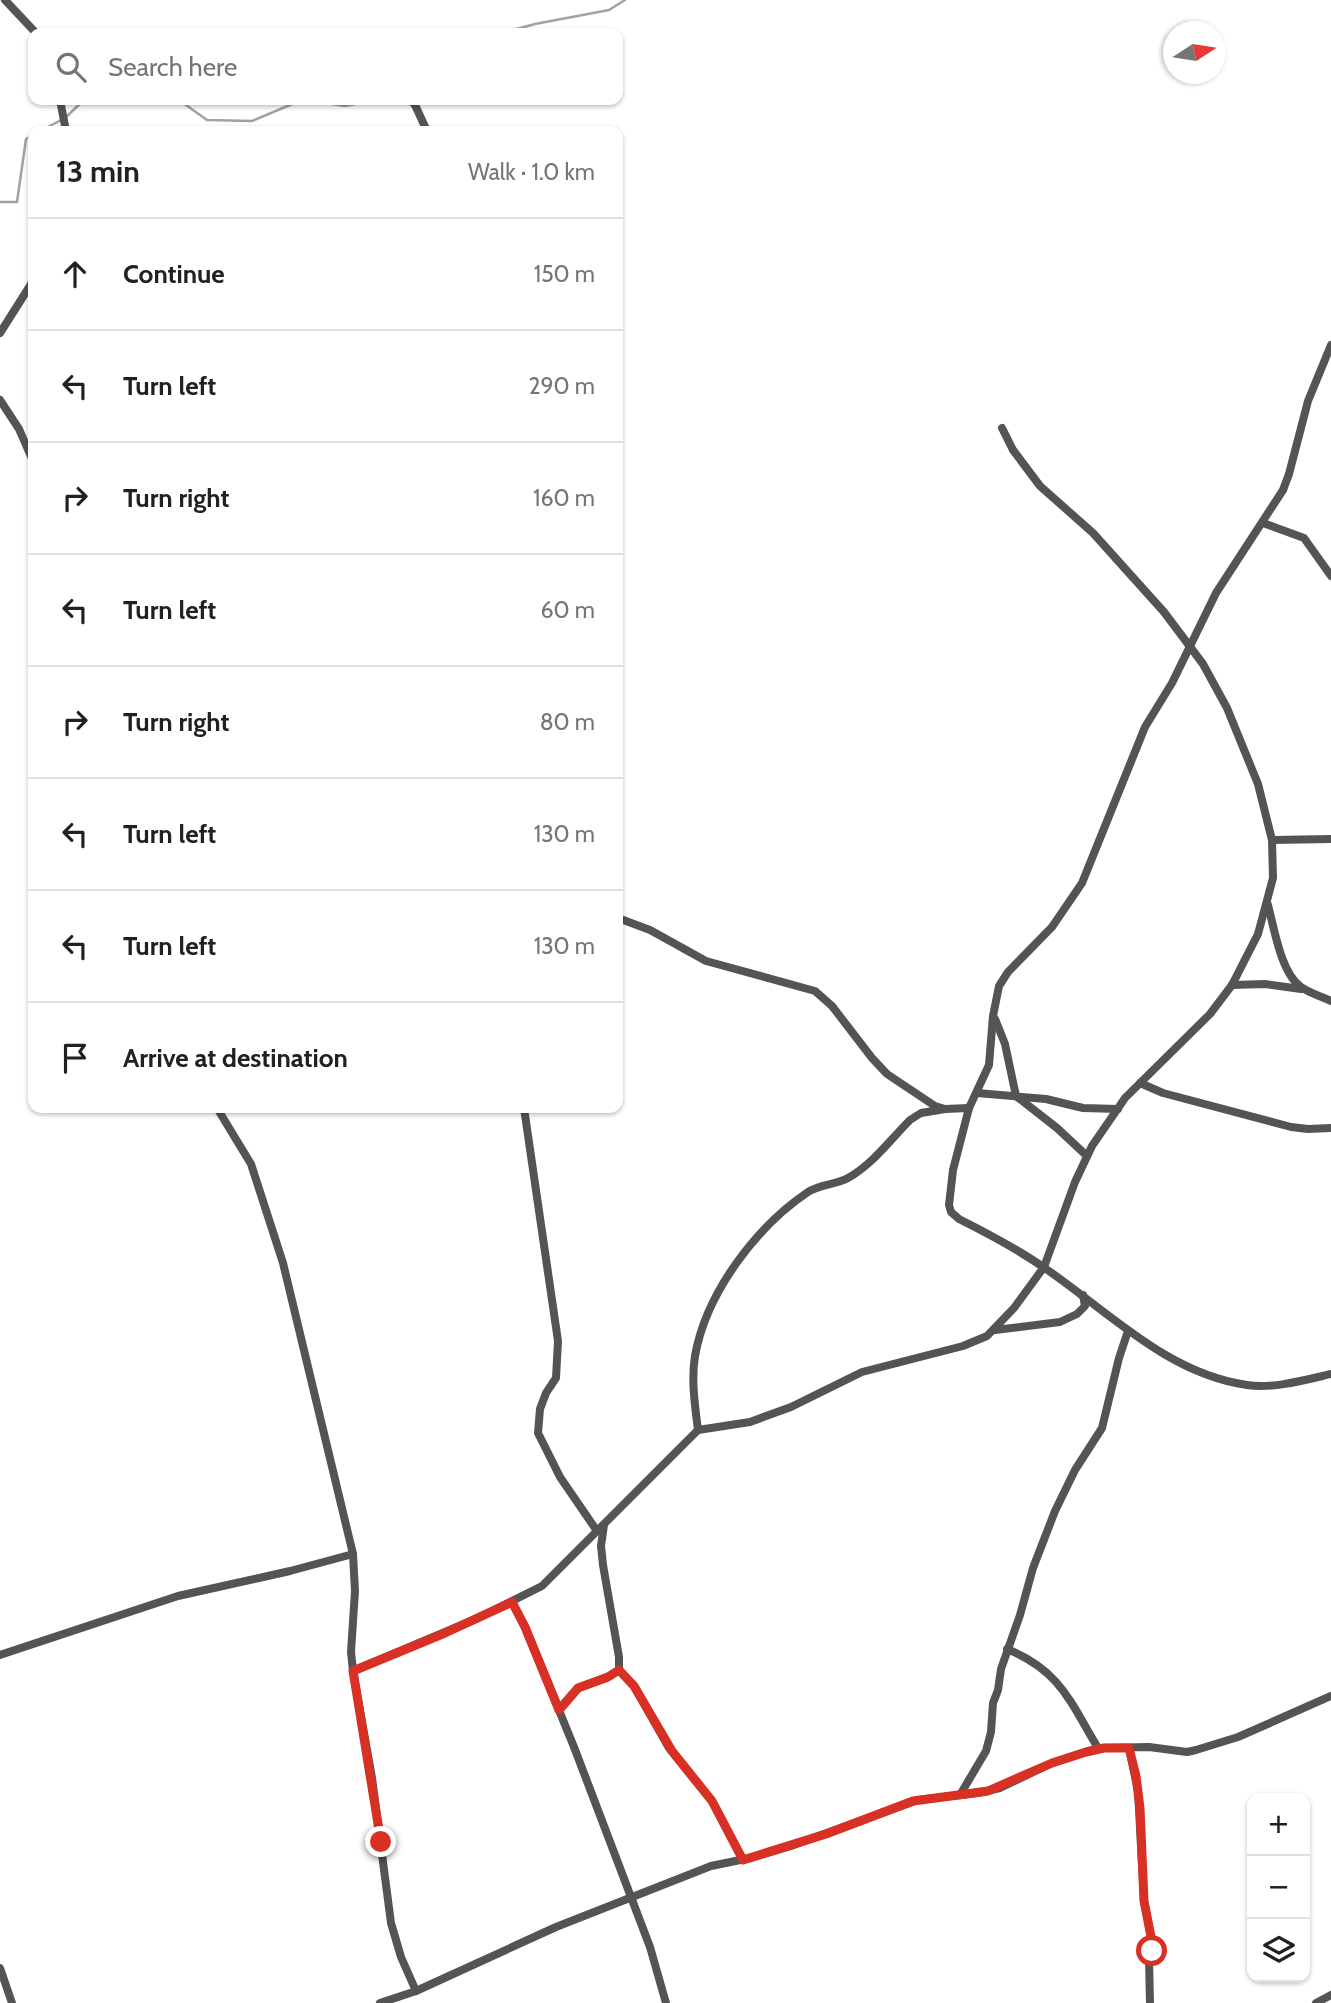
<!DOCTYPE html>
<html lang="en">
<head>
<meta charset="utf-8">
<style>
	:root { --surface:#fff; --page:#f6f6f6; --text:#202124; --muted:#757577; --line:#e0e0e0 }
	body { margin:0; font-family:Cabin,sans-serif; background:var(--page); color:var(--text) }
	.controls { position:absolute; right:21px; bottom:21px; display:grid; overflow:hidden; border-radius:14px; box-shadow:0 2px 5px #0004 }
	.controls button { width:63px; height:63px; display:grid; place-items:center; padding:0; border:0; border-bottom:2px solid var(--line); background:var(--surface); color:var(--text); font:35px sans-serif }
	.compass { position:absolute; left:1163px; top:21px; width:63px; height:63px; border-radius:50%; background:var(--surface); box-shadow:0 2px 5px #0004; rotate:78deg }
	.stop { position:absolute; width:21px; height:21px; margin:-16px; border:5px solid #d93025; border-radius:50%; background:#fff }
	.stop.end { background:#d93025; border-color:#fff; box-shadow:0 2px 7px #0008 }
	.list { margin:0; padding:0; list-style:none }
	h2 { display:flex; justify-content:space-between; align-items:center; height:91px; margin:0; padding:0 28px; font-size:30px }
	h2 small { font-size:23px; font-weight:400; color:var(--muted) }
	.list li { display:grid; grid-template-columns:46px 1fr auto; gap:21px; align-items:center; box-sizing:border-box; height:112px; padding:0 28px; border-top:2px solid var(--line) }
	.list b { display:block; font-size:26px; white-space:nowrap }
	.list em { font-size:23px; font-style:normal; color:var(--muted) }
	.icon { flex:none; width:38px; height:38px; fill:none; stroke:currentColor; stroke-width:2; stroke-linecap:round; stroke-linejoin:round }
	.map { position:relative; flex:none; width:1331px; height:2003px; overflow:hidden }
	.search { position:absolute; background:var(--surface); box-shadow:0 2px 5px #0004; left:28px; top:28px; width:595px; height:77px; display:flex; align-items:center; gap:18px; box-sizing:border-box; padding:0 24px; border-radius:14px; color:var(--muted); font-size:26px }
	.panel { position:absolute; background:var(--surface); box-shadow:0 2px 5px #0004; left:28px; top:126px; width:595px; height:987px; border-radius:14px }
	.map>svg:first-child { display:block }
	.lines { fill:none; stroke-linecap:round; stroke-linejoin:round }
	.stream { stroke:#a2a2a2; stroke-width:2.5 }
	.minor { stroke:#545454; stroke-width:8 }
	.route { stroke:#d93025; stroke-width:9 }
</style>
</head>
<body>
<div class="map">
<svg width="1331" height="2003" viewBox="0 0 1331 2003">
	<rect width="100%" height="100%" fill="#fff"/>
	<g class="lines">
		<!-- stream -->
		<g class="stream">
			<polyline points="502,33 535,24 609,10 625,0"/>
			<polyline points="179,100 207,120 252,121 302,100"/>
			<polyline points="306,100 345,106 376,100"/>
			<polyline points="40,131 65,118 84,100"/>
			<polyline points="0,202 17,202 26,139 33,135"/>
		</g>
		<!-- minor -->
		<g class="minor">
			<polyline points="5,0 36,33"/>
			<polyline points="60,100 66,131"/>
			<polyline points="410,100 415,105 427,131"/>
			<polyline points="0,333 33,281"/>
			<path d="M1331,345L1308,401L1289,474L1283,490L1216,593L1172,683L1145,727L1082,883L1052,927L1008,972L999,986L993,1016L989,1065L969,1108L953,1170L949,1205L951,1212L959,1219C989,1234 1019,1250 1046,1269C1109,1312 1168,1374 1247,1385C1273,1389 1305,1380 1331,1374"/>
			<polyline points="0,400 19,429 33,461"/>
			<polyline points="1263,523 1304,538 1331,576"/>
			<polyline points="1272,840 1331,839"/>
			<path d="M1268,905C1274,928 1281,973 1301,987C1309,993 1321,996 1331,1001"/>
			<polyline points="618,918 650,930 706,961 815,991 832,1006 872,1058 887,1074 935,1106 945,1109 969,1108"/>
			<polyline points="1232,985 1265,984 1301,989"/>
			<polyline points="995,1019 1005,1044 1016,1096 1057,1128 1087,1156"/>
			<polyline points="1140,1083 1163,1093 1291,1127 1308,1129 1331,1128"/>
			<polyline points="977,1093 1046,1099 1083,1108 1118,1109"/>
			<polyline points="217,1108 251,1164 283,1263 353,1554 355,1591 351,1652 353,1671 372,1778 391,1923 401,1957 416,1991"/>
			<polyline points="524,1108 558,1341 556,1378 546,1393 540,1409 538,1433 560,1477 597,1531"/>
			<polyline points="995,1330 1060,1322 1077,1314 1085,1306 1083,1295"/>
			<path d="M698,1430C695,1406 691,1380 695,1356C706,1293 756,1227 808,1192C820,1184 835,1185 848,1178C872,1165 891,1139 910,1120L921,1113L945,1109"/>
			<polyline points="512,1602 525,1627 574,1747 650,1947 666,2003"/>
			<path d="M1007,1649C1061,1671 1070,1702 1098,1748"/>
			<polyline points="0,1655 178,1596 290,1571 353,1554"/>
			<polyline points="619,1670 634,1686 669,1748 712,1801 743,1860"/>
			<polyline points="353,1671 478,1618 542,1586 698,1430 750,1422 791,1407 862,1372 963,1346 987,1336 1014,1308 1044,1267 1075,1182 1092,1146 1125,1098 1210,1014 1232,985 1258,934 1273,878 1272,840 1258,784 1227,708 1203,664 1164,612 1093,533 1040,486 1013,450 1002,428"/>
			<polyline points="559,1710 578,1688 608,1677 619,1670 619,1657 603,1565 601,1546 604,1525"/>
			<polyline points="1129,1748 1138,1791 1144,1901 1153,1947 1149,1959 1150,2003"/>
			<polyline points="960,1795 986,1751 991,1732 993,1703 998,1690 1001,1669 1020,1615 1033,1568 1055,1511 1075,1470 1102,1428 1119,1358 1128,1331"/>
			<polyline points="0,1968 12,2003"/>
			<polyline points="380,2003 416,1991 556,1927 711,1866 750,1858 791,1846 918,1800 978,1793 1000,1788 1052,1763 1098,1748 1149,1747 1187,1752 1196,1750 1238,1737 1331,1696"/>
			<polyline points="1316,2003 1331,1995"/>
		</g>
	</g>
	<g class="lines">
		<!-- route -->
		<polyline class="route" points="381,1842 353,1671 445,1633 512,1602 525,1627 559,1710 578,1688 608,1677 619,1670 634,1686 672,1751 712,1801 743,1860 826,1834 913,1801 988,1791 1052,1763 1086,1752 1104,1748 1129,1748 1136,1776 1140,1808 1144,1901 1153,1947 1152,1951"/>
	</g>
</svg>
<div class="controls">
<button>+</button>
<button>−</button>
<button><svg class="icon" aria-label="layers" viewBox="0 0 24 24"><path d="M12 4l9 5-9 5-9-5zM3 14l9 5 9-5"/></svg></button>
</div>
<svg class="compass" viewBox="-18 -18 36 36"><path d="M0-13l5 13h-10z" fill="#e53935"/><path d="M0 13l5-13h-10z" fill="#757577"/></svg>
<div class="stop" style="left:1152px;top:1951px"></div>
<div class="stop end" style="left:381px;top:1842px"></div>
<div class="search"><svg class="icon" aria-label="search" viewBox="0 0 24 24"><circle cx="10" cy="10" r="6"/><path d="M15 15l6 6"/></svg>Search here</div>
<section class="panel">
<h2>13 min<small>Walk · 1.0 km</small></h2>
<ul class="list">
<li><svg class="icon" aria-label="ahead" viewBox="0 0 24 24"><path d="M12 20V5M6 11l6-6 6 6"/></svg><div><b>Continue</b></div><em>150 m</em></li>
<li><svg class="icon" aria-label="left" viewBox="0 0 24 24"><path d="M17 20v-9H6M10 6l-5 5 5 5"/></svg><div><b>Turn left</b></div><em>290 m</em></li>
<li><svg class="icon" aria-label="right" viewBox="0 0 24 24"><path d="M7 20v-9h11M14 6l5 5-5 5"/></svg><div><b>Turn right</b></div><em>160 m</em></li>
<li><svg class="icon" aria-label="left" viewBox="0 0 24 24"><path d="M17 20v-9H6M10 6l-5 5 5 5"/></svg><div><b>Turn left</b></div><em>60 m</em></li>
<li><svg class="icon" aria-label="right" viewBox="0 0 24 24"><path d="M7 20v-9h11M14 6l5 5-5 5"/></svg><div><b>Turn right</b></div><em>80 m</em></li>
<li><svg class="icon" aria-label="left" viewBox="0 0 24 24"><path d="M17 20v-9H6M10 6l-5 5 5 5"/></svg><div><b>Turn left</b></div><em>130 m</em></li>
<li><svg class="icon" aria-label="left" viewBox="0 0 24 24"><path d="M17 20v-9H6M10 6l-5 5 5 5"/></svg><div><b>Turn left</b></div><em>130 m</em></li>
<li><svg class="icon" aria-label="arrive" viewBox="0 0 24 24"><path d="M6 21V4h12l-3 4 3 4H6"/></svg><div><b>Arrive at destination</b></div></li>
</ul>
</section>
</div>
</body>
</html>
